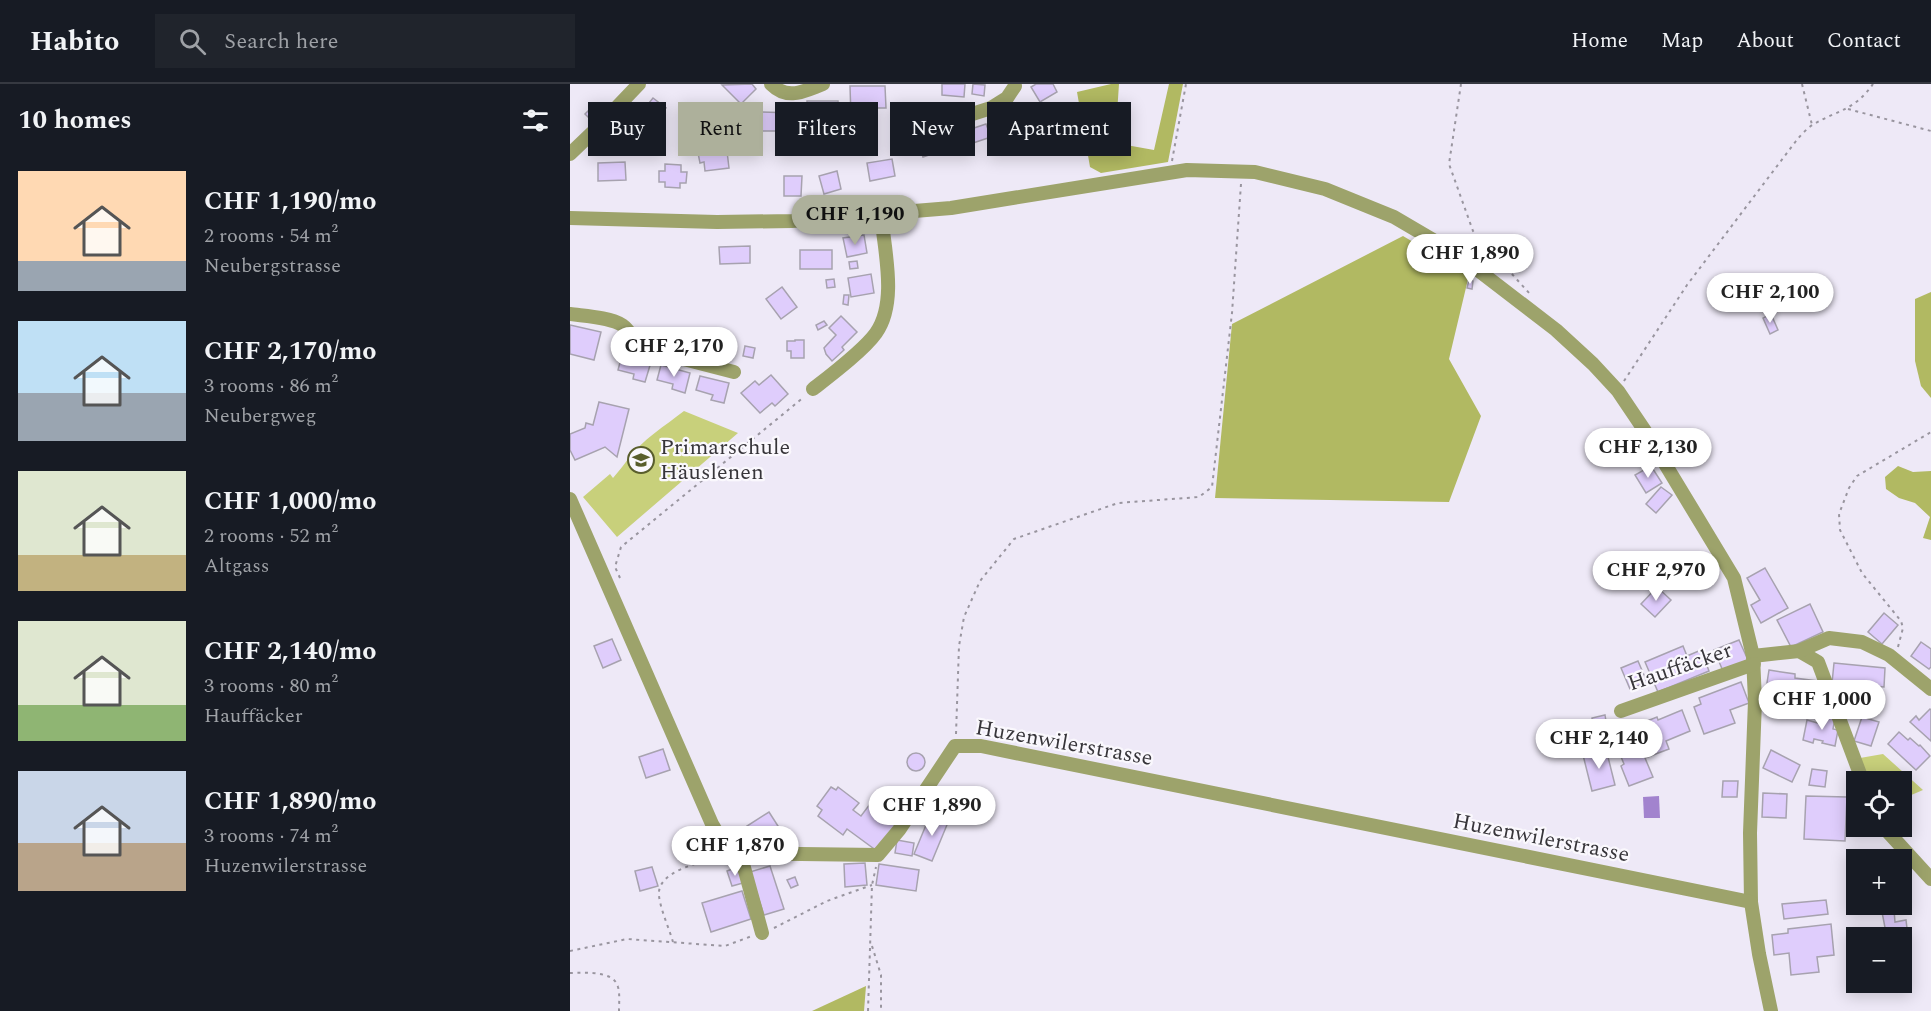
<!DOCTYPE html>
<meta charset="utf-8">
<style>
:root{--surface:#171b24;--page:#20242c;--text:#f1f3f6;--muted:#9ea1a6;--line:#363941;--accent:#adb09b}
body{margin:0;font-family:Spectral,serif;background:var(--page);color:var(--text);height:100vh;display:flex;flex-direction:column;font-size:22px;white-space:nowrap}
*{box-sizing:border-box;margin:0}
p{font-size:20px;color:var(--muted)}
.icon{flex:none;width:33px;height:33px;fill:none;stroke:currentColor;stroke-width:2;stroke-linecap:round;stroke-linejoin:round}
.map{position:relative;flex:1;overflow:hidden}
.sheet{display:flex;flex-direction:column;background:var(--surface);width:570px}
.sheet>*{flex:none}
.guide{position:absolute;left:18px;top:18px;width:570px;height:54px;display:flex;gap:12px}
.controls{position:absolute;left:1276px;top:687px;display:grid;gap:12px}
.controls a{display:grid;place-items:center;width:66px;height:66px;border-radius:0px;background:var(--surface);box-shadow:0 3px 15px #0003;font-size:30px}
.price{position:absolute;translate:-50% -51px;padding:0 14px;border-radius:21px;background:#fff;color:#222;font-size:20px;line-height:39px;filter:drop-shadow(0 2px 3px #0008)}
.price::after{content:'';position:absolute;left:50%;top:36px;width:18px;height:14px;margin-left:-9px;background:inherit;clip-path:polygon(0 0,100% 0,50% 100%)}
.price.on{background:var(--accent);color:#111}
ul{padding:0;list-style:none}
li{display:flex;align-items:center;gap:18px;height:150px;padding:0 18px}
li span{display:grid;place-items:center;flex:none;width:168px;height:120px;border-radius:0px;color:#555}
li>.icon{margin-inline-start:auto}
span .icon{width:72px;height:72px;fill:#fffc;stroke-width:1}
li b{font-size:26px}
h2{display:flex;justify-content:space-between;align-items:center;height:72px;padding:0 18px;font-size:26px}
.pill{padding:0 21px;border-radius:0px;background:var(--surface);box-shadow:0 3px 15px #0003;font-size:21px;line-height:54px}
.pill.on{background:var(--accent);color:#111}
header{display:flex;align-items:center;gap:36px;box-sizing:border-box;height:84px;padding:0 30px;background:var(--surface);border-bottom:2px solid var(--line)}
header strong{font-size:28px}
nav{display:flex;gap:33px;margin-inline-start:auto;font-size:21px}
.search{width:420px;height:54px;background:var(--page);display:flex;align-items:center;gap:15px;box-sizing:border-box;padding:0 21px;border-radius:0px;color:var(--muted);font-size:22px}
main{display:flex;flex:1;min-height:0}
.map>svg:first-child{display:block}
.green{fill:#c8d07b}
.forest{fill:#b1b962}
.water{fill:#a283ce}
.building{fill:#dfcdfc;stroke:#a7a2af;stroke-width:1.5}
.lines{fill:none;stroke-linecap:round;stroke-linejoin:round}
.path{stroke:#99959f;stroke-width:2;stroke-dasharray:3 4.5;stroke-linecap:butt}
.minor{stroke:#9da36b;stroke-width:14}
.labels{text-anchor:middle;dominant-baseline:central;stroke-width:4.5;stroke-linejoin:round;paint-order:stroke}
.poi-label{font-size:22px;fill:#37353a;stroke:#faf8fd;text-anchor:start}
.street-label{font-size:22px;fill:#37353a;stroke:#faf8fd}
</style>
<header>
<strong>Habito</strong>
<div class="search"><svg class="icon" aria-label="search" viewBox="0 0 24 24"><circle cx="10" cy="10" r="6"/><path d="M15 15l6 6"/></svg>Search here</div>
<nav><a>Home</a><a>Map</a><a>About</a><a>Contact</a></nav>
</header>
<main>
<section class="sheet">
<h2>10 homes<svg class="icon" aria-label="filters" viewBox="0 0 24 24"><path d="M4 7h16M4 17h16"/><circle cx="9" cy="7" r="2"/><circle cx="15" cy="17" r="2"/></svg></h2>
<ul>
<li><span style="background:linear-gradient(#ffd9b3 75%,#9aa5b1 0)"><svg class="icon" aria-label="home" viewBox="0 0 24 24"><path d="M3 11l9-7 9 7M6 9v11h12V9"/></svg></span><div><b>CHF 1,190/mo</b><p>2 rooms · 54 m²</p><p>Neubergstrasse</p></div></li>
<li><span style="background:linear-gradient(#bfe0f5 60%,#9aa5b1 0)"><svg class="icon" aria-label="home" viewBox="0 0 24 24"><path d="M3 11l9-7 9 7M6 9v11h12V9"/></svg></span><div><b>CHF 2,170/mo</b><p>3 rooms · 86 m²</p><p>Neubergweg</p></div></li>
<li><span style="background:linear-gradient(#dfe7d0 70%,#c2b280 0)"><svg class="icon" aria-label="home" viewBox="0 0 24 24"><path d="M3 11l9-7 9 7M6 9v11h12V9"/></svg></span><div><b>CHF 1,000/mo</b><p>2 rooms · 52 m²</p><p>Altgass</p></div></li>
<li><span style="background:linear-gradient(#dfe7d0 70%,#8fb573 0)"><svg class="icon" aria-label="home" viewBox="0 0 24 24"><path d="M3 11l9-7 9 7M6 9v11h12V9"/></svg></span><div><b>CHF 2,140/mo</b><p>3 rooms · 80 m²</p><p>Hauffäcker</p></div></li>
<li><span style="background:linear-gradient(#c9d6e8 60%,#b9a48a 0)"><svg class="icon" aria-label="home" viewBox="0 0 24 24"><path d="M3 11l9-7 9 7M6 9v11h12V9"/></svg></span><div><b>CHF 1,890/mo</b><p>3 rooms · 74 m²</p><p>Huzenwilerstrasse</p></div></li>
</ul>
</section>
<div class="map">
<svg width="1361" height="927" viewBox="0 0 1361 927">
<rect width="100%" height="100%" fill="#eee9f7"/>
<g class="green">
<path d="M114,327l54,22 -121,104 -34,-40 27,-23 3,4c6,-7 10,-12 15,-19 13,-18 38,-34 56,-48z"/>
<polygon points="1313,670 1353,706 1332,715 1332,698 1300,697 1290,674"/>
</g>
<g class="forest">
<polygon points="541,0 549,0 545,59 584,66 599,0 613,0 598,78 531,89 520,83 507,8"/>
<polygon points="833,152 899,191 879,275 911,332 879,418 645,414 662,240"/>
<polygon points="1361,208 1361,314 1351,302 1345,277 1345,215"/>
<polygon points="1328,382 1343,388 1361,387 1361,456 1353,454 1360,433 1345,419 1329,414 1316,405 1315,393"/>
<polygon points="296,902 294,927 242,927"/>
</g>
<polygon class="water" points="1089,712 1090,734 1074,734 1073,713"/>
<g class="building">
<polygon points="182,0 186,5 171,20 152,1"/>
<polygon points="372,0 395,0 394,13 372,11"/>
<polygon points="403,0 415,1 414,12 402,10"/>
<polygon points="466,0 483,0 487,8 470,18 461,3"/>
<polygon points="280,2 315,2 316,24 297,24 297,32 281,33"/>
<polygon points="83,14 96,24 79,45 66,35"/>
<polygon points="237,17 268,17 269,40 237,41"/>
<polygon points="25,20 28,23 18,33 15,30"/>
<polygon points="438,23 448,38 434,47 424,32"/>
<polygon points="189,28 223,29 223,47 189,47"/>
<polygon points="388,39 397,61 379,69 370,46"/>
<polygon points="416,40 421,53 403,59 398,46"/>
<polygon points="369,51 374,66 353,73 348,58"/>
<polygon points="156,59 159,84 135,87 134,78 130,79 128,69 144,68 143,60"/>
<polygon points="322,75 325,92 300,97 297,79"/>
<polygon points="55,78 56,96 28,97 28,79"/>
<polygon points="95,80 111,81 111,88 117,88 116,99 110,99 110,104 95,103 95,98 89,98 89,87 95,87"/>
<polygon points="267,87 271,105 254,110 249,92"/>
<polygon points="214,92 232,92 231,112 214,112"/>
<polygon points="294,151 297,169 277,173 273,154"/>
<polygon points="180,162 180,179 150,180 149,163"/>
<rect x="230" y="166" width="32" height="19"/>
<polygon points="287,177 288,184 280,185 279,178"/>
<polygon points="301,190 304,209 281,213 278,194"/>
<polygon points="264,195 265,203 257,204 256,196"/>
<polygon points="899,196 903,197 902,205 897,204"/>
<polygon points="212,203 227,223 211,235 196,215"/>
<polygon points="274,211 279,211 278,221 273,220"/>
<polygon points="1201,230 1208,246 1200,250 1193,234"/>
<polygon points="271,232 287,248 272,263 274,266 262,277 256,270 254,264 266,251 259,244"/>
<polygon points="254,237 257,241 248,246 246,241"/>
<polygon points="0,241 31,248 24,276 0,270"/>
<polygon points="225,256 234,256 234,274 221,274 221,267 217,267 217,257 225,257"/>
<polygon points="175,262 185,264 183,274 173,272"/>
<polygon points="52,271 81,278 75,298 63,295 64,290 48,286"/>
<polygon points="91,281 120,289 115,309 102,305 103,300 87,296"/>
<polygon points="201,291 218,310 205,322 202,319 190,329 171,309 185,297 189,301"/>
<polygon points="130,292 159,299 154,319 141,316 143,311 126,306"/>
<polygon points="29,318 59,325 47,373 35,363 5,376 0,366 0,350 15,344 16,339 23,341"/>
<polygon points="1081,382 1092,399 1076,409 1065,391"/>
<polygon points="1091,403 1102,411 1086,429 1076,420"/>
<polygon points="1195,484 1218,524 1191,539 1181,521 1190,516 1177,494"/>
<polygon points="1087,503 1101,516 1085,533 1071,520"/>
<polygon points="1240,520 1253,548 1221,563 1207,536"/>
<polygon points="1314,529 1328,541 1312,560 1298,548"/>
<polygon points="42,555 51,576 33,584 24,562"/>
<polygon points="1169,556 1178,576 1153,587 1144,566"/>
<polygon points="1351,558 1361,565 1361,583 1359,585 1341,572"/>
<polygon points="1113,562 1117,572 1131,566 1139,587 1088,608 1075,578"/>
<polygon points="1068,577 1077,598 1060,605 1051,584"/>
<polygon points="1264,579 1315,584 1314,603 1262,599"/>
<polygon points="1199,586 1225,590 1225,594 1255,598 1252,619 1222,615 1221,622 1194,618"/>
<polygon points="1171,598 1179,619 1160,626 1165,639 1134,650 1124,623 1131,620 1129,614"/>
<polygon points="1360,625 1361,626 1361,657 1340,638 1346,632 1349,636"/>
<polygon points="1112,626 1120,647 1096,657 1099,665 1075,674 1083,693 1059,702 1051,682 1054,680 1042,651 1087,633 1088,636"/>
<polygon points="1035,631 1038,649 1025,651 1022,634"/>
<polygon points="1253,631 1265,634 1263,645 1268,646 1265,662 1252,659 1253,657 1244,655 1243,659 1233,656 1237,636 1251,640"/>
<polygon points="1292,633 1309,638 1301,662 1284,657"/>
<polygon points="1329,648 1338,656 1340,654 1349,662 1350,661 1360,672 1346,686 1318,660"/>
<polygon points="93,665 100,686 76,694 69,673"/>
<polygon points="1036,665 1045,701 1022,707 1013,671"/>
<polygon points="1201,666 1230,681 1222,698 1193,684"/>
<circle cx="346" cy="678" r="9"/>
<polygon points="1242,685 1257,687 1255,703 1239,701"/>
<polygon points="1153,697 1168,697 1167,713 1152,713"/>
<polygon points="261,703 266,706 268,703 289,719 283,726 291,732 300,720 327,740 307,767 277,745 273,751 248,732 252,726 247,722"/>
<polygon points="1193,709 1217,710 1216,734 1192,733"/>
<polygon points="1236,712 1277,713 1275,757 1234,755"/>
<polygon points="199,728 215,753 198,763 189,748 183,752 177,742"/>
<polygon points="361,729 379,736 362,777 344,770"/>
<polygon points="327,756 344,759 342,772 325,769"/>
<polygon points="295,779 297,801 275,803 274,780"/>
<polygon points="309,780 349,786 346,807 306,801"/>
<polygon points="200,782 214,825 194,831 180,788"/>
<polygon points="82,783 88,802 70,807 65,787"/>
<polygon points="168,783 173,799 162,802 157,787"/>
<polygon points="225,793 228,801 221,804 217,796"/>
<polygon points="172,807 181,835 141,848 132,819"/>
<polygon points="1256,816 1258,830 1214,835 1212,820"/>
<polygon points="1324,826 1325,838 1336,836 1338,853 1317,854 1312,828"/>
<polygon points="1261,840 1264,871 1247,873 1249,888 1221,891 1219,869 1204,871 1202,851 1218,849 1218,845"/>
</g>
<g class="lines">
<g class="path">
<polyline points="891,0 879,80 903,147 960,210"/>
<polyline points="1232,0 1242,41"/>
<polyline points="1278,25 1361,47"/>
<polyline points="602,77 616,0"/>
<path d="M1054,297l63,-96 109,-144c5,-6 11,-13 18,-17 24,-14 41,-14 59,-40"/>
<polyline points="50,494 45,483 51,463 234,313"/>
<polyline points="1328,563 1333,544 1331,537 1292,489 1270,446 1269,430 1279,404 1287,392 1361,348"/>
<polyline points="386,650 389,562 394,533 410,497 444,455 548,419 629,413 642,403 662,229 671,100"/>
<polyline points="204,844 257,817 302,801"/>
<path d="M103,858c-4,-14 -12,-31 -14,-46 -3,-25 41,-33 59,-39"/>
<polyline points="302,862 311,891 311,927"/>
<polyline points="0,867 57,855 155,862 182,852"/>
<path d="M0,889c14,0 44,-3 48,14 2,7 1,16 1,24"/>
<polyline points="298,927 302,801 306,783"/>
</g>
<g class="minor">
<path d="M201,0c17,17 33,7 52,0"/>
<polyline points="355,45 421,24 437,14 445,2"/>
<polyline points="0,70 25,46 69,0"/>
<polyline points="0,134 147,138 222,137 381,124 617,86 685,88 755,105 824,133 887,170 986,246 1023,280 1048,307 1077,350 1164,494 1183,572 1185,617 1180,749 1181,818 1189,870 1201,927"/>
<path d="M0,230c14,2 40,3 52,11 10,7 12,18 23,24l89,23"/>
<path d="M243,305c18,-14 51,-39 63,-56 22,-31 8,-84 5,-119"/>
<polyline points="0,415 142,740 159,769 308,771 329,746 385,662 411,662 1181,818"/>
<polyline points="1229,567 1248,578 1293,698"/>
<polyline points="1183,572 1229,567 1259,554 1292,558 1319,571 1361,605"/>
<polyline points="1051,627 1184,580"/>
<polyline points="1315,742 1318,748 1361,795"/>
<polyline points="170,769 192,849"/>
</g>
</g>
<defs>
<symbol id="school-ring" viewBox="-11 -11 22 22"><circle r="9.5" fill="#faf8fd" stroke="#595e2c" stroke-width="1.5"/><path d="M0-5L7-2L0 1L-7-2ZM-4 1L0 2.5L4 1V4Q0 6-4 4Z" fill="#595e2c"/></symbol>
</defs>
<g fill-rule="evenodd">
<use href="#school-ring" x="56" y="361" width="30" height="30"/>
</g>
<g class="labels">
<g class="poi-label">
<text x="90" y="363">Primarschule<tspan x="90" dy="25">Häuslenen</tspan></text>
</g>
<g class="street-label">
<text transform="translate(1110 583) rotate(-19)">Hauffäcker</text>
<text transform="translate(494 659) rotate(10)">Huzenwilerstrasse</text>
<text transform="translate(971 754) rotate(11)">Huzenwilerstrasse</text>
</g>
</g>
</svg>
<div class="controls">
<a><svg class="icon" aria-label="locate" viewBox="0 0 24 24"><circle cx="12" cy="12" r="6"/><path d="M12 2v4M12 18v4M2 12h4M18 12h4"/></svg></a>
<a>+</a>
<a>−</a>
</div>
<b class="price on" style="left:285px;top:162px">CHF 1,190</b>
<b class="price" style="left:900px;top:201px">CHF 1,890</b>
<b class="price" style="left:1200px;top:240px">CHF 2,100</b>
<b class="price" style="left:104px;top:294px">CHF 2,170</b>
<b class="price" style="left:1078px;top:395px">CHF 2,130</b>
<b class="price" style="left:1086px;top:518px">CHF 2,970</b>
<b class="price" style="left:1252px;top:647px">CHF 1,000</b>
<b class="price" style="left:1029px;top:686px">CHF 2,140</b>
<b class="price" style="left:362px;top:753px">CHF 1,890</b>
<b class="price" style="left:165px;top:793px">CHF 1,870</b>
<div class="guide">
<a class="pill">Buy</a>
<a class="pill on">Rent</a>
<a class="pill">Filters</a>
<a class="pill">New</a>
<a class="pill">Apartment</a>
</div>
</div>
</main>
